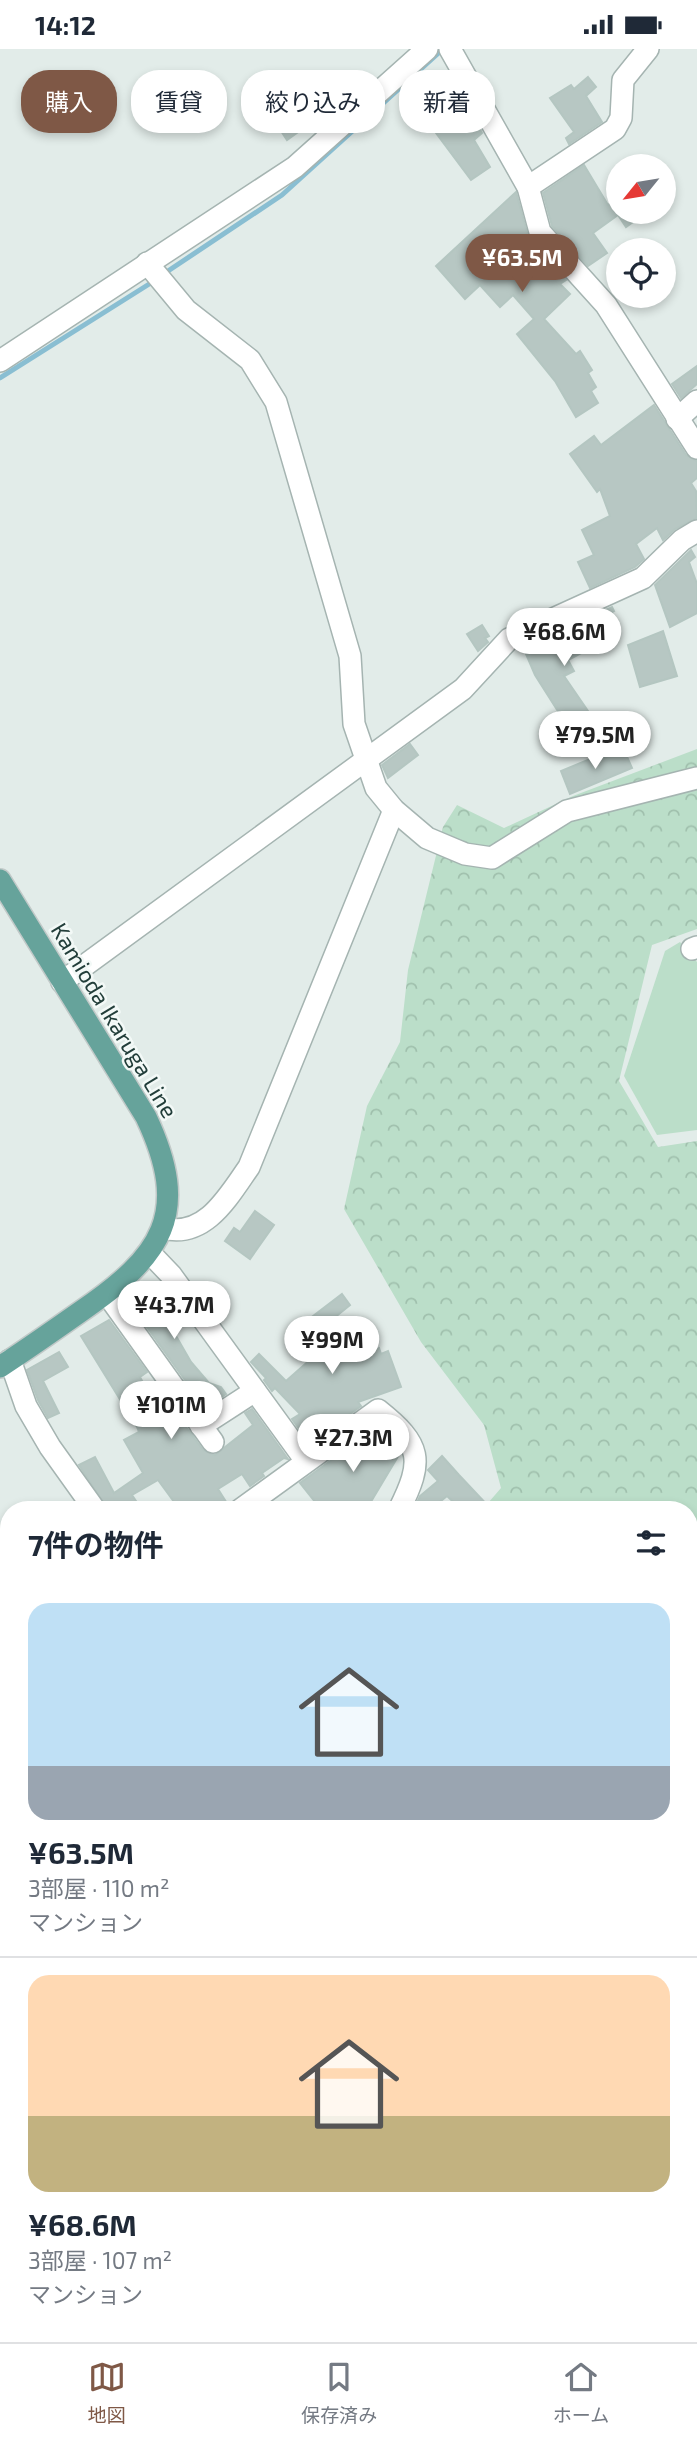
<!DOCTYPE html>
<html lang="ja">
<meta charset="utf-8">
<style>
:root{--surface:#fff;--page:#f2f2f3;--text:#1f2937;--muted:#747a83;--line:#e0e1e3;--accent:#7f5846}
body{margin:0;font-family:"Exo 2","Noto Sans JP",sans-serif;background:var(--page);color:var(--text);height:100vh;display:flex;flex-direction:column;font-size:26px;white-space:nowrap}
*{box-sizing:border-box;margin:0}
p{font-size:23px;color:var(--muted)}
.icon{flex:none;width:38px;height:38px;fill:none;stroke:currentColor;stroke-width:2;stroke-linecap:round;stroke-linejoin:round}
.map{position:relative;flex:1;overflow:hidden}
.drawer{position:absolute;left:0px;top:1452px;width:698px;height:842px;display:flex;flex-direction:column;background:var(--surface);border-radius:28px 28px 0 0;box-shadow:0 4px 10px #0003}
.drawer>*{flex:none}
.top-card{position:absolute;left:21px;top:21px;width:656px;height:63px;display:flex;gap:14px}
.needle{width:46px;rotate:240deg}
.controls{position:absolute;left:606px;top:105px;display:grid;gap:14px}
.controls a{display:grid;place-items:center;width:70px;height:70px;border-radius:50%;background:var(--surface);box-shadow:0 4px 10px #0003;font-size:35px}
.price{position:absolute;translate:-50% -60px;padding:0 16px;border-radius:24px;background:#fff;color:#222;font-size:23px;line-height:46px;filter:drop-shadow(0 2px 4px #0008)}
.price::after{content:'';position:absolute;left:50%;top:42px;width:21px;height:16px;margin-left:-10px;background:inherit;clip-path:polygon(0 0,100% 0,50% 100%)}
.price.on{background:var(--accent);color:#fff}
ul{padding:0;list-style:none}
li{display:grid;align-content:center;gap:14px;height:371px;padding:0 28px}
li+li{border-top:2px solid var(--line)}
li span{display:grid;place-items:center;height:217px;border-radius:21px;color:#555}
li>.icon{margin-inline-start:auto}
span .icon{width:126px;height:126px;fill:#fffc;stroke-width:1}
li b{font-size:30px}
h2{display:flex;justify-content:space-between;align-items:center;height:84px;padding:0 28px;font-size:30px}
.chip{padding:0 24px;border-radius:28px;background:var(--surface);box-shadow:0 4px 10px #0003;font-size:24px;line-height:63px}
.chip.on{background:var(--accent);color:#fff}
.status{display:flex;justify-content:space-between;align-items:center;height:49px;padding:0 35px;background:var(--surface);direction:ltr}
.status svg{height:19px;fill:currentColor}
.menu{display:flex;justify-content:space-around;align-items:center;height:98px;border-top:2px solid var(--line);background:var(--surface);font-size:19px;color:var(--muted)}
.menu a{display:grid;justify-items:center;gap:4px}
.menu .on{color:var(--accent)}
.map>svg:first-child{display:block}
.forest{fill:url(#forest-crowns)}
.park{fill:#bbdec9}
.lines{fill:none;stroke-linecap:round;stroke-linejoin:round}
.stream{stroke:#89bed2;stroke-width:5}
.building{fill:#b7c7c3;stroke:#b4c6c1;stroke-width:2}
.minor-casing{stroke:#a5b4b1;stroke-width:24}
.major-casing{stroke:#c1c9c8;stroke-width:24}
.minor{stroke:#fff;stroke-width:21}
.major{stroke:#66a39b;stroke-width:21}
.labels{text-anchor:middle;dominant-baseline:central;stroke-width:5;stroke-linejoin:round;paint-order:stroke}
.street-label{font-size:23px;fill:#223e3a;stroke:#f3f9f7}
</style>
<div class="status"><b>14:12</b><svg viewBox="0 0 49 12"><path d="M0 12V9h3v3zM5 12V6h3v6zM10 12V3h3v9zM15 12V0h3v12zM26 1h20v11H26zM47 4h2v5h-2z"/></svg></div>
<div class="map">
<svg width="697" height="2293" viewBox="0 0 697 2293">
<defs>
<pattern id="forest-crowns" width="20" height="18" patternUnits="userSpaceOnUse" patternTransform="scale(1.75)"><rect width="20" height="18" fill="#bbdec9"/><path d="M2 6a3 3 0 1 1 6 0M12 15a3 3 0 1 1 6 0" fill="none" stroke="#a0c0ad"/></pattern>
</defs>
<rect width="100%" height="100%" fill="#e2ece9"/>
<polygon class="forest" points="697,700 697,880 652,896 619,1032 658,1098 697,1092 697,2293 221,2293 212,2286 690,2286 690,1461 482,1461 501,1439 484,1376 421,1293 344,1160 367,1057 400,993 408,921 443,778 457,756 504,779 573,747"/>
<g class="park">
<polygon points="680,893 697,913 697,1081 657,1086 624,1027 665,902"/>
<polygon points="38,2286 200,2286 208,2293 43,2293"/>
</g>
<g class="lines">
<g class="stream">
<polyline points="162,226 282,146 443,0"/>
<polyline points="0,329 154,232"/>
</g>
</g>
<g class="building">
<polygon points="436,28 446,40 443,42 471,74 475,71 482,84 474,91 490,118 471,131 430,76 425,82 422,80 406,62 413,57 411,54 418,48 416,46"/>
<polygon points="588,28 596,38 586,47 602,73 569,95 566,89 574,83 550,49 571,36 574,40"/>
<polygon points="287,54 301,81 287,91 270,65"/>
<polygon points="584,116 608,156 618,149 618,163 647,163 626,178 618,166 593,184 607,204 588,217 552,177 543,144"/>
<polygon points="516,143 528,187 566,231 560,235 570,245 544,270 576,305 580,302 592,321 588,324 596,338 591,342 598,354 576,368 555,332 517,285 534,270 513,246 500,258 480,236 465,250 436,217"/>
<polygon points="697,317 697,335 681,349 672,335"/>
<polygon points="654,356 686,406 697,412 697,429 691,434 696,442 697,469 675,480 663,491 657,479 636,495 644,510 635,518 590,539 578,513 594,506 582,481 610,467 600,440 597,443 570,405 594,387 601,396"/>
<polygon points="691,501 695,508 689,513 697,535 697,564 670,578 655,536"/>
<polygon points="612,558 614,562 593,573 596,580 591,582 598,595 568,611 574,622 564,627 588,662 584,665 592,678 575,689 535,626 523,598"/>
<polygon points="482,576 489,587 485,589 488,593 478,602 467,585"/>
<polygon points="663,582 677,627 640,638 628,596"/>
<polygon points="410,695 418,706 388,729 382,716"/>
<polygon points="624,701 632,719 570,745 561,722 595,708 597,712"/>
<polygon points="255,1162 274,1176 250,1210 225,1192 234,1179 240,1183"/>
<polygon points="165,1240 187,1270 172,1280 191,1313 209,1334 221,1338 226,1345 205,1359 129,1253 149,1241 154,1247"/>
<polygon points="342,1245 350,1256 334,1269 365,1291 356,1308 379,1299 381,1305 388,1302 401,1338 358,1353 361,1357 309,1394 292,1370 300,1365 275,1339 272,1342 264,1331 266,1329 251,1313 259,1305 286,1332 329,1294 308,1271"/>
<polygon points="109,1271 147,1323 140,1328 165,1375 178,1367 203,1401 215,1406 253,1376 245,1364 252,1360 288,1410 284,1409 262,1424 264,1427 250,1437 242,1425 218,1440 228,1456 227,1461 180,1461 158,1431 132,1446 142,1461 108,1461 79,1416 95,1408 114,1444 143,1424 124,1391 139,1383 137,1378 81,1287"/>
<polygon points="59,1303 68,1318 43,1332 59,1364 48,1369 38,1351 27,1321"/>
<polygon points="377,1378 400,1404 366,1461 329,1461 324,1456 320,1459 300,1434"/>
<polygon points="442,1407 459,1426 492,1461 462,1461 447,1447 430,1461 418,1461 415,1458 420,1447 438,1432 428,1421"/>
</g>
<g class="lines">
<defs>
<g id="minor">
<polyline points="450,0 528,138 540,183 606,256 697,399"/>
<polyline points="528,138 615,80 621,69 623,31 648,0"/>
<polyline points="147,214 186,261 250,311 276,353 350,607 354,675 376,739 394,761 427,789 465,805 492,809 567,762 697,729"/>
<polyline points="0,312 295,118 427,0"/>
<polyline points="677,370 697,352"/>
<polyline points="692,900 697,898"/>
<polyline points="62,933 463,640 509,590 643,529 682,491 697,482"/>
<path d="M163,1179c42,11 65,-31 86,-61l145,-357"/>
<polyline points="150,1204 171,1226 306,1412"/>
<polyline points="107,1245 213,1393"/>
<polyline points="10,1311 26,1357 50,1398 95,1461"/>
<polyline points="201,1377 255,1342"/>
<path d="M240,1461l138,-100c44,35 46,50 21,100"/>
<polyline points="0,1632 9,1625"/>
<polyline points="690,1683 697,1682"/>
<polyline points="0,1959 9,1954"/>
<polyline points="0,2291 9,2286"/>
</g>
<g id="major">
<path d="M0,831l146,237c46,97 16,139 -66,195 -27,19 -53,37 -80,55"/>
<polyline points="0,2248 9,2263"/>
<polyline points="22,2286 26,2293"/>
</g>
</defs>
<use href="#minor" class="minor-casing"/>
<use href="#major" class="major-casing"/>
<use href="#minor" class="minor"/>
<use href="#major" class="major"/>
</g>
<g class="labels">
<g class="street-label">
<text transform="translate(115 971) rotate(59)">Kamioda Ikaruga Line</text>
</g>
</g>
</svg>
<div class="controls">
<a><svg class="needle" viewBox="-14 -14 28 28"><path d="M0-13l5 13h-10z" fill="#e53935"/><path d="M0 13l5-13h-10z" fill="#747a83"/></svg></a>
<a><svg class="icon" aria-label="locate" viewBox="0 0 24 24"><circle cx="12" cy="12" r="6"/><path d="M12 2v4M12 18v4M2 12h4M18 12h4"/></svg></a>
</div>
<b class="price on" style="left:522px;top:245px">¥63.5M</b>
<b class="price" style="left:564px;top:619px">¥68.6M</b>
<b class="price" style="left:595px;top:722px">¥79.5M</b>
<b class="price" style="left:174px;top:1292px">¥43.7M</b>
<b class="price" style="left:332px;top:1327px">¥99M</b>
<b class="price" style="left:171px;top:1392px">¥101M</b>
<b class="price" style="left:353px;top:1425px">¥27.3M</b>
<div class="top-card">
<a class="chip on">購入</a>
<a class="chip">賃貸</a>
<a class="chip">絞り込み</a>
<a class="chip">新着</a>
</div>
<section class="drawer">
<h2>7件の物件<svg class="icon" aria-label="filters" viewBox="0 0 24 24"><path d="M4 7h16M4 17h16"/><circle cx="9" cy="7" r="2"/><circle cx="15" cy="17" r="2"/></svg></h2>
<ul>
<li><span style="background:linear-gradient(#bfe0f5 75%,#9aa5b1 0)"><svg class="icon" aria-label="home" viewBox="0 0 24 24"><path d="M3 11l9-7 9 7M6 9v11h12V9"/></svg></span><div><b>¥63.5M</b><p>3部屋 · 110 m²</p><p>マンション</p></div></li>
<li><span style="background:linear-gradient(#ffd9b3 65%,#c2b280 0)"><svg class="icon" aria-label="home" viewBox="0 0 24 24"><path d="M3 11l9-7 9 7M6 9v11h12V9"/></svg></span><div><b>¥68.6M</b><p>3部屋 · 107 m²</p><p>マンション</p></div></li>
</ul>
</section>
</div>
<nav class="menu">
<a class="on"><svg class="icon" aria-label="map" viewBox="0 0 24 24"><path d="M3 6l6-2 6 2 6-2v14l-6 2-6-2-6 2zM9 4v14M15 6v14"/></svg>地図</a>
<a><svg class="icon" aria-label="saved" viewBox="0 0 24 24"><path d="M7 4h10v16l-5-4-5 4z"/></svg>保存済み</a>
<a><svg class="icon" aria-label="home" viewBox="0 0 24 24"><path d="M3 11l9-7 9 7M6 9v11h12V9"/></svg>ホーム</a>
</nav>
